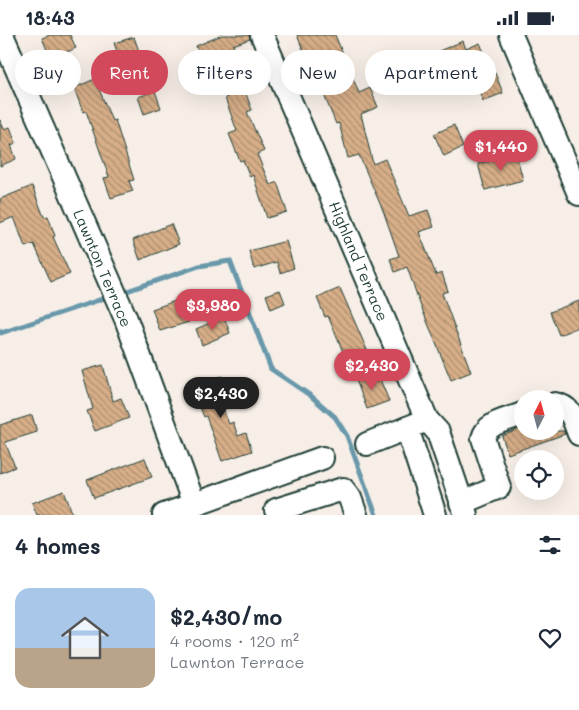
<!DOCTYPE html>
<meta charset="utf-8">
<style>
:root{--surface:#fff;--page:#f2f2f3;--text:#1f2937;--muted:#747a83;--accent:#d1495b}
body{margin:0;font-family:Mali,sans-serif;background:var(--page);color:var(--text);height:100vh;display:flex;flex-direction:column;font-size:19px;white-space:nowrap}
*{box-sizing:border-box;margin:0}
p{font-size:16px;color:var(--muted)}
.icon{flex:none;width:28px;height:28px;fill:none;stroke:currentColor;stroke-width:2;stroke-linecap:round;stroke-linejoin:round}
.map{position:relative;height:480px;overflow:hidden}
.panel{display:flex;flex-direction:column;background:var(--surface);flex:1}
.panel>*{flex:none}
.banner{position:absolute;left:15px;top:15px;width:550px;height:45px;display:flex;gap:10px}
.needle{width:32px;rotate:6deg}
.fabs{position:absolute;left:514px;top:355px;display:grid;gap:10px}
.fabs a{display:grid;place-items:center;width:50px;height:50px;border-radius:50%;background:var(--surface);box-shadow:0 5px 20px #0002;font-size:25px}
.price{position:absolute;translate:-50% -42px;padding:0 11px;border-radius:18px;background:var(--accent);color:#fff;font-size:16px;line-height:32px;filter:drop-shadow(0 1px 2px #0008)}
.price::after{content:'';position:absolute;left:50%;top:30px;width:15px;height:11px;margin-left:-8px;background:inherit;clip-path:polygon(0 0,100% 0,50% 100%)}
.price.on{background:#222;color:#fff}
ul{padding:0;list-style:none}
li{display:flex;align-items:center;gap:15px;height:125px;padding:0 15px}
li span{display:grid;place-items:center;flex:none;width:140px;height:100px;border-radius:15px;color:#555}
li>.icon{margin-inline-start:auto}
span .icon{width:60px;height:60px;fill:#fffc;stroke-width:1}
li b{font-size:21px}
h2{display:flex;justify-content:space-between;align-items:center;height:60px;padding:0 15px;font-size:21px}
.chip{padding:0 18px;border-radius:22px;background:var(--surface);box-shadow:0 5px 20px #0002;font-size:18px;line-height:45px}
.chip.on{background:var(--accent);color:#fff}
.status{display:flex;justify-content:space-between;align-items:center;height:35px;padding:0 25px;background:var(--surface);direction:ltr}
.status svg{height:14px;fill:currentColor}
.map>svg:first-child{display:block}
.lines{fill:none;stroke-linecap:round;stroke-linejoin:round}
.stream{stroke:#6998ab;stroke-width:5}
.building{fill:url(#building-back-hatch);stroke:#1f3d34}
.minor-casing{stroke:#1f3d34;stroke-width:26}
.minor{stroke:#fff;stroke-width:22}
.labels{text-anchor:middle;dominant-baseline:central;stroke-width:4.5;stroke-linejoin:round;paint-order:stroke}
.street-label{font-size:15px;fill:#1f3d34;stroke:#fff}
</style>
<div class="status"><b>18:43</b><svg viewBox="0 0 49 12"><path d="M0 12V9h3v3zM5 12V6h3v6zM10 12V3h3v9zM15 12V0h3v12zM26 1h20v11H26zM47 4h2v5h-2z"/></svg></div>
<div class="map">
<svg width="579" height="480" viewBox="0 0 579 480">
<defs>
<pattern id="building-back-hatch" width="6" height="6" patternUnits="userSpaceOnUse" patternTransform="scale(1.25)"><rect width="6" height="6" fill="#d7ae88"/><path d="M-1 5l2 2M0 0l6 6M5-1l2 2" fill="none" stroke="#ae8f70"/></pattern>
</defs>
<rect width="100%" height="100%" fill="#f7efe7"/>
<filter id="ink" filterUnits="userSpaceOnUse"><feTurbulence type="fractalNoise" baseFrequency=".02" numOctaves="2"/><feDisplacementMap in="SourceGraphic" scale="10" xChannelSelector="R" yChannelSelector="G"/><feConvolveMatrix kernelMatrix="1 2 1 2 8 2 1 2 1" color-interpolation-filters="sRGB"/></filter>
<g filter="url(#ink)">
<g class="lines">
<g class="stream">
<polyline points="127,256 199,231 230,226 271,334 311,361 335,382 347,401 376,480"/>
<polyline points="0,296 1,298 105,263"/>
</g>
</g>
<g class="building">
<polygon points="50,0 70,0 76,13 51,24 42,3"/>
<polygon points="222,0 249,0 250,4 233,10 242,33 237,35 252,75 247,77 264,116 257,119 270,150 277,147 287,177 267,183 253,140 250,142 243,125 240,126 229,99 237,96 225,63 227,62 211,22 202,26 196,11"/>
<polygon points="297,0 335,0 359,58 370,53 378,72 361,79 373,129 385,124 409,181 428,175 434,192 419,197 436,240 442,238 448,256 442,258 471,337 451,345 420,269 407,232 395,237 390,224 399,221 384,178 359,120 348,123 339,88 336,89 324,60 322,61"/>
<polygon points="134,2 141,22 121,28 114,8"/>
<polygon points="463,6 466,14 480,8 493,39 495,38 503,58 483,66 470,33 460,37 458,31 448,35 439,16"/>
<polygon points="95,44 112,86 115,85 134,145 129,146 133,156 111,163 104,143 109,142 86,76 83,77 74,53"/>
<polygon points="155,56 161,73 144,79 138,62"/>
<polygon points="0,85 4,94 10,92 16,108 11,110 16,124 0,131"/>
<polygon points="454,90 463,112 444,121 434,99"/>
<polygon points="516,118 523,145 485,155 478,129"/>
<polygon points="32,151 44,182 48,181 55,201 53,202 70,239 51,247 34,209 25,212 14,182 0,188 0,164"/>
<polygon points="171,189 179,209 140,225 133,205"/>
<polygon points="286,206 294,233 280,238 277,227 254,234 249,216"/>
<polygon points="340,253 367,315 346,324 328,281 325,282 317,263"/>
<polygon points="280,255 285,268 271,274 266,260"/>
<polygon points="181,264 189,287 160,296 152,274"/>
<polygon points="579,266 579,292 559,300 550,277"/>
<polygon points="224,282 230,298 202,310 196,294"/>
<polygon points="103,330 113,366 121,363 129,383 95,396 87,376 93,374 82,336"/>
<polygon points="377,337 389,366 367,374 356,345"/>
<polygon points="222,341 231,362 220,366 229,389 233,387 238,401 246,398 252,416 222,426 206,381 204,382 192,353"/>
<polygon points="32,380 37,397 5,407 15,432 0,438 0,390"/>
<polygon points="522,393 522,396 564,396 565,399 508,419 502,401"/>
<polygon points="145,423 152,442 94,463 87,445"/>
<polygon points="64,456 73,480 37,480 32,468"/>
</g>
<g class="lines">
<defs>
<g id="minor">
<polyline points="2,0 126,284 194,469"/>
<polyline points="262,0 427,385 438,397 466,480"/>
<polyline points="511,0 579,159"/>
<path d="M555,369c17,3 18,15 24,30"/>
<polyline points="407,393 435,480"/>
<polyline points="367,409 422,387"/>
<path d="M461,468l38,-16 -16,-49c4,-16 25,-18 39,-24"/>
<polyline points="164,480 322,423"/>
<polyline points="278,480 276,475 343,454 350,463 356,480"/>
</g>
</defs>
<use href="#minor" class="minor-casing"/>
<use href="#minor" class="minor"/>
</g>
</g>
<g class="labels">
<g class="street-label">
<text transform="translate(359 226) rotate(67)">Highland Terrace</text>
<text transform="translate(103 233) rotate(67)">Lawnton Terrace</text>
</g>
</g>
</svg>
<div class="fabs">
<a><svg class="needle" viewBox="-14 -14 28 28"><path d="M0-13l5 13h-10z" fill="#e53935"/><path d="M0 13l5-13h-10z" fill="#747a83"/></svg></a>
<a><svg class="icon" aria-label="locate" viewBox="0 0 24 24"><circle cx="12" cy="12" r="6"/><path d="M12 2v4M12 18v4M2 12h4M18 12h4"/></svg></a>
</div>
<b class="price" style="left:501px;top:137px">$1,440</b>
<b class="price" style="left:213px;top:296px">$3,980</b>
<b class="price" style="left:372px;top:356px">$2,430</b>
<b class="price on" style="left:221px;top:384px">$2,430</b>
<div class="banner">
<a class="chip">Buy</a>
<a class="chip on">Rent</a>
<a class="chip">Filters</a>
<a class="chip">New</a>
<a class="chip">Apartment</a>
</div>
</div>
<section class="panel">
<h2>4 homes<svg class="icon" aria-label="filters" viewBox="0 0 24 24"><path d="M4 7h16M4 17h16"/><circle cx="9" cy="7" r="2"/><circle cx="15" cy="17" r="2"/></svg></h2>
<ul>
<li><span style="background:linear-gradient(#a9c7e8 60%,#b9a48a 0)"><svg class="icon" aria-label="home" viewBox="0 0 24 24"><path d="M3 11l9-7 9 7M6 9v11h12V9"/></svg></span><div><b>$2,430/mo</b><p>4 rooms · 120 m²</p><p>Lawnton Terrace</p></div><svg class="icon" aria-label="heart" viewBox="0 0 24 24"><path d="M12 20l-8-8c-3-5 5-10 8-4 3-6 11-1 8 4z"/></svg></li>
</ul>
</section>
